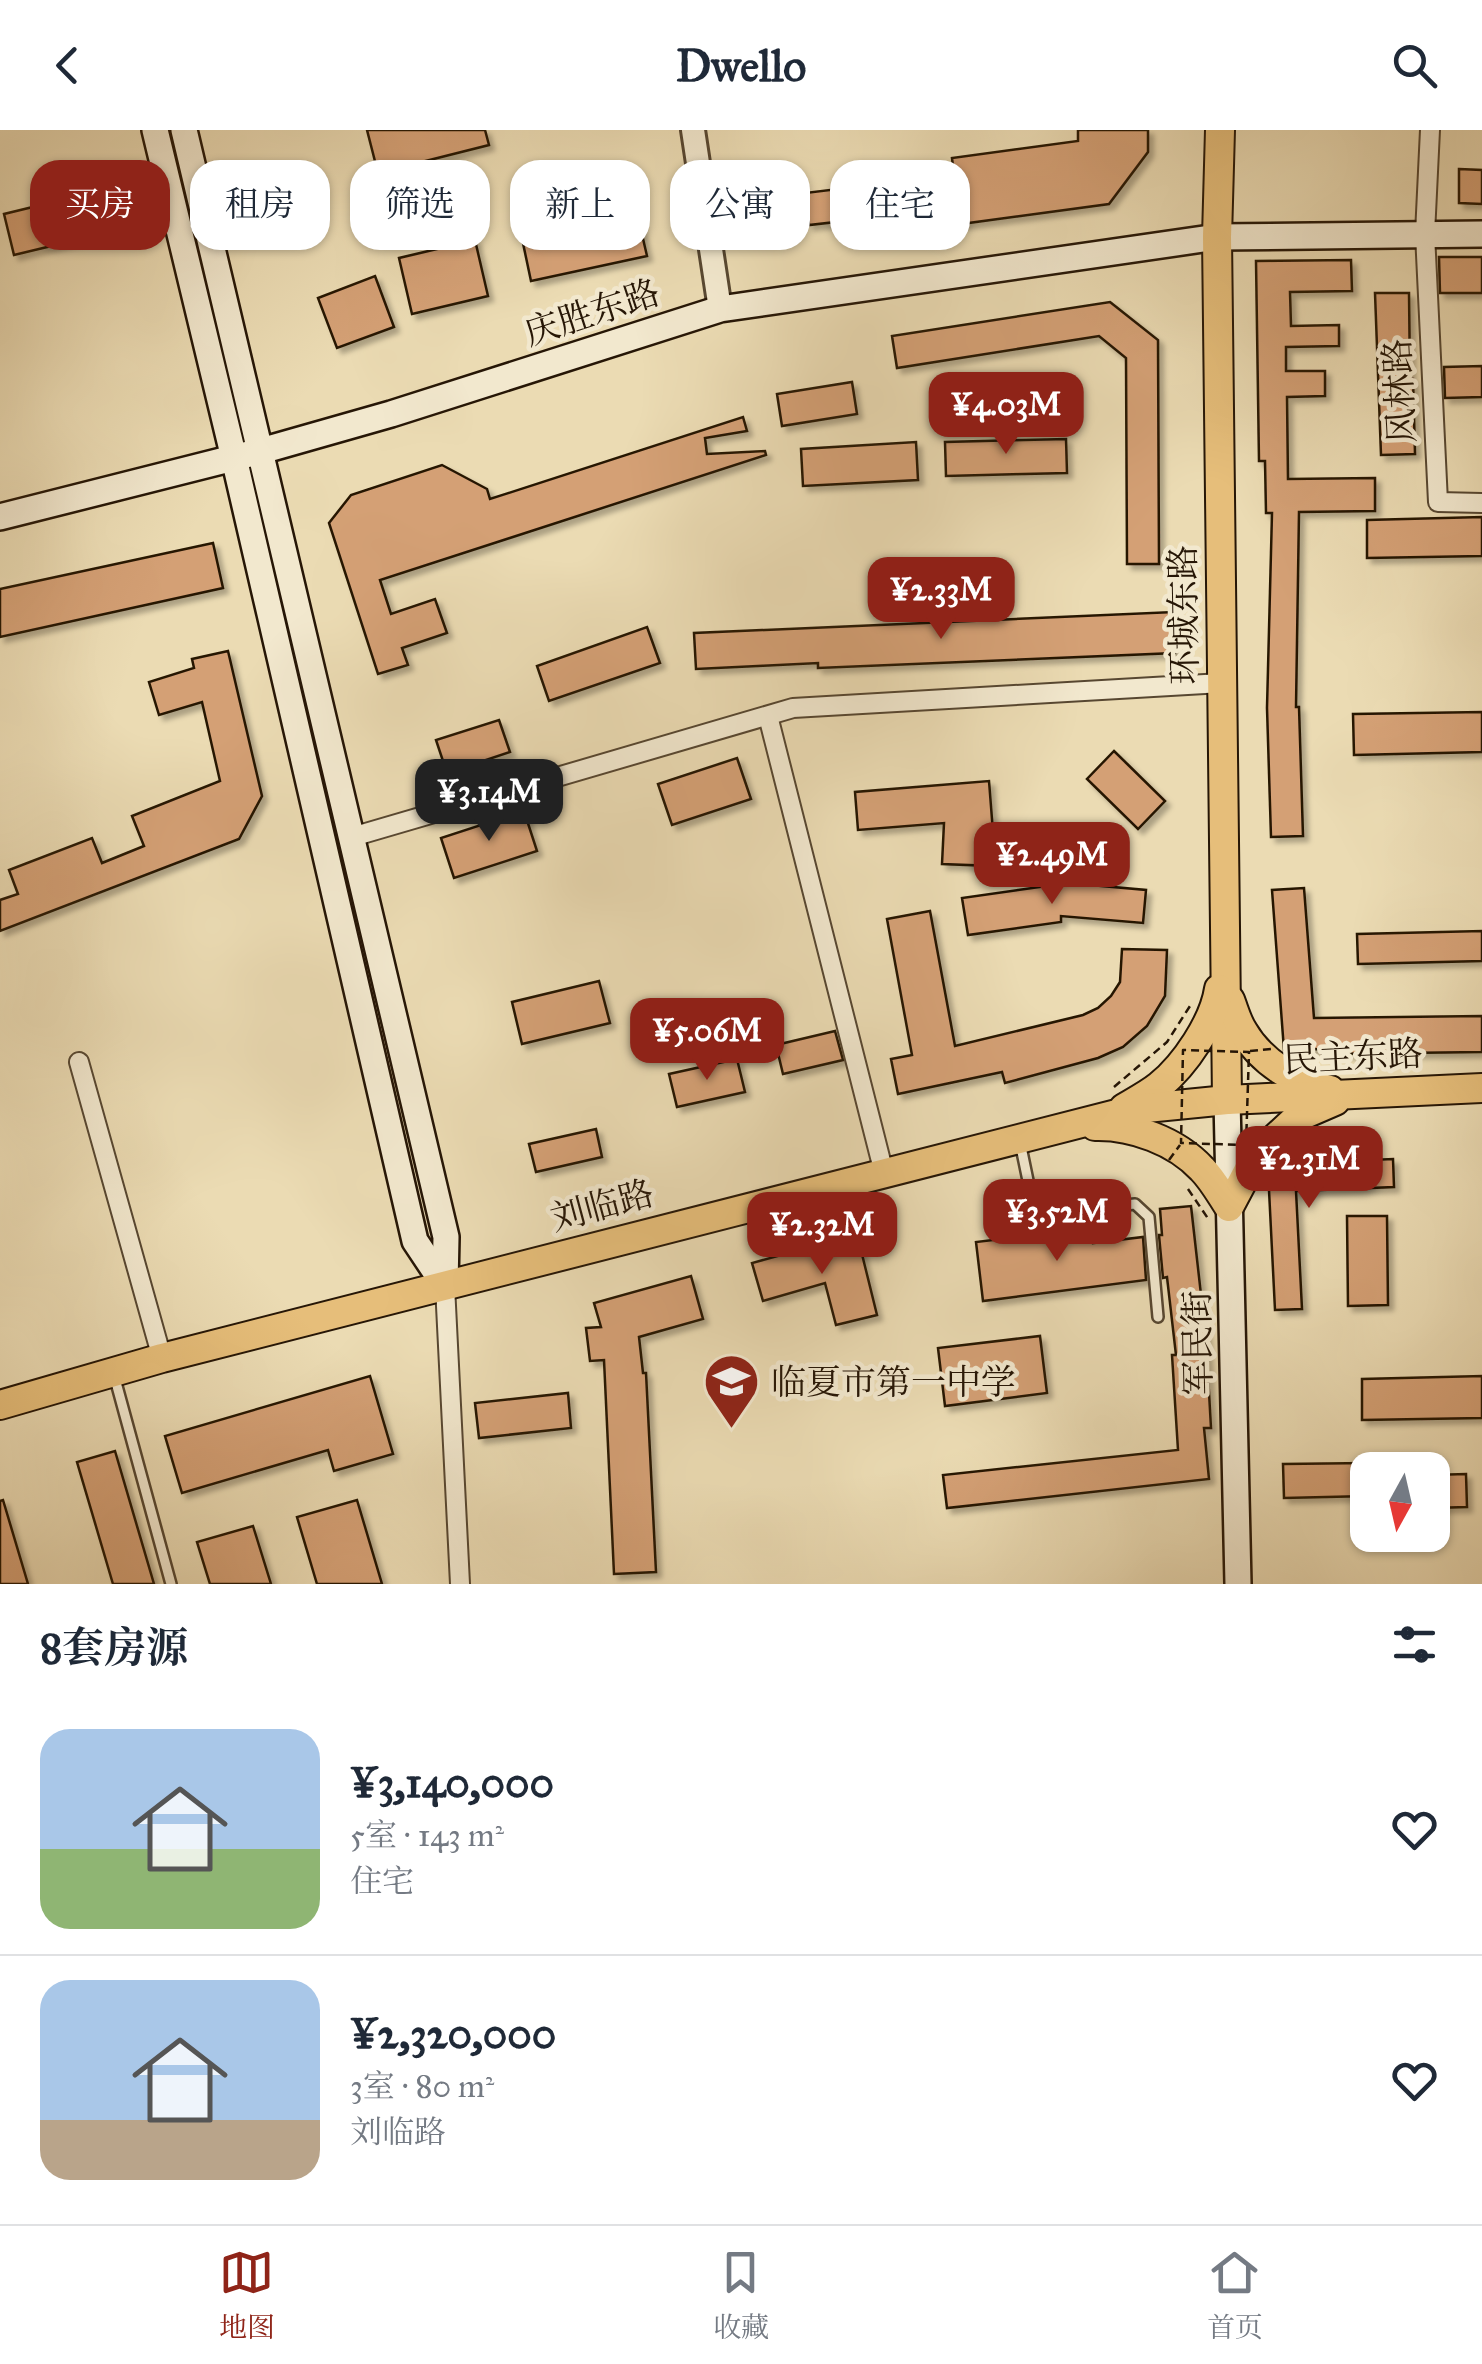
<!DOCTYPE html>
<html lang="zh">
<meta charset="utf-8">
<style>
:root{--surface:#fff;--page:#f2f2f3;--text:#1f2937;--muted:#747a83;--line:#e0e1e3;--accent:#8f2418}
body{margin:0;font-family:"IM FELL Great Primer","Noto Serif SC",serif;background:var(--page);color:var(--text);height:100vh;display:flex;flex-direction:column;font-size:38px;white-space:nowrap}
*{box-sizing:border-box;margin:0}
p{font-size:32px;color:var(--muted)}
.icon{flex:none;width:55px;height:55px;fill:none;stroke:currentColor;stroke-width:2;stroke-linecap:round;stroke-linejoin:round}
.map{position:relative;height:1454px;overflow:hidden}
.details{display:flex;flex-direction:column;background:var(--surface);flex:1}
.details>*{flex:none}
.top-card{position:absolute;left:30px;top:30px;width:1422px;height:90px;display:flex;gap:20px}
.needle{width:65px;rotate:188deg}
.controls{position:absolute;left:1350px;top:1322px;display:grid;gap:20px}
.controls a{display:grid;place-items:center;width:100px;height:100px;border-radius:20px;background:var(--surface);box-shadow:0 2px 8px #0004;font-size:50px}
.price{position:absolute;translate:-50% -85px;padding:0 22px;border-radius:20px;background:var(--accent);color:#fff;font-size:32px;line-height:65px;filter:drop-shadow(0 2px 5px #0008)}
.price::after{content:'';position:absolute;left:50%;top:60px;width:30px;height:22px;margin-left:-15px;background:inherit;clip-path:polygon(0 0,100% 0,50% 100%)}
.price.on{background:#222;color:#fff}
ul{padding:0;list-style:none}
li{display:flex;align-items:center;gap:30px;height:250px;padding:0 40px}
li+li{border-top:2px solid var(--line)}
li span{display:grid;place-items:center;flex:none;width:280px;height:200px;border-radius:30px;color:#555}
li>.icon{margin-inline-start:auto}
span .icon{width:120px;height:120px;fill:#fffc;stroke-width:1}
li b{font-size:42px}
h2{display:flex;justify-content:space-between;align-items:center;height:120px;padding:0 40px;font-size:42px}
.tag{padding:0 35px;border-radius:30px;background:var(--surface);box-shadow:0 2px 8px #0004;font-size:35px;line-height:90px}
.tag.on{background:var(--accent);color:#fff}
header{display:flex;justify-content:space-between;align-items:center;height:130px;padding:0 40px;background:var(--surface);font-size:45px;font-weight:800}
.tab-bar{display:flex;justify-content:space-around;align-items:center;height:140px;border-top:2px solid var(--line);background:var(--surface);font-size:28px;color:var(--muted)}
.tab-bar a{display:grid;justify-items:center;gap:5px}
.tab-bar .on{color:var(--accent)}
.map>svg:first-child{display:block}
.building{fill:#d4a074;stroke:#261606;stroke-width:2.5;filter:url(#shadow)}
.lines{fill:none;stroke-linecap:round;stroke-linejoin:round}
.service-casing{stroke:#574731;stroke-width:14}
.minor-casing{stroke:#574731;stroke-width:22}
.tertiary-casing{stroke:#574731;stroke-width:28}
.secondary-casing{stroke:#261606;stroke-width:30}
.primary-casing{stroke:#261606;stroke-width:32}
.path{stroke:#261606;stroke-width:2.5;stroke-dasharray:8 5;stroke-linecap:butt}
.service{stroke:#f2e8ce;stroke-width:9}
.minor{stroke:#f2e8ce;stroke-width:18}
.tertiary{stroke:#f2e8ce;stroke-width:22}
.secondary{stroke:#f2e8ce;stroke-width:25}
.primary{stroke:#e6be7a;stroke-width:28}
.path-bridge{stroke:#261606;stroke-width:2.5;stroke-dasharray:8 5;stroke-linecap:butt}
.labels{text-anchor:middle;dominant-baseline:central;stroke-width:9;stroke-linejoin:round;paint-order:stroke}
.street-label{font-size:35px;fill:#261606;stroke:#f2e8ce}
.poi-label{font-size:35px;fill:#261606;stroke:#f2e8ce;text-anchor:start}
</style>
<header><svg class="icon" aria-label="back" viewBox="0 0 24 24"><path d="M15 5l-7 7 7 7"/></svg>Dwello<svg class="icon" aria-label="search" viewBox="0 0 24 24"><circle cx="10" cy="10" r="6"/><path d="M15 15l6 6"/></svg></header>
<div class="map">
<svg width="1482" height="1454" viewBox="0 0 1482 1454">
<defs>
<filter id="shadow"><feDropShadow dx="5" dy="5" stdDeviation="2.5" flood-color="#0004"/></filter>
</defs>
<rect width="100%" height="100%" fill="#ebdbb3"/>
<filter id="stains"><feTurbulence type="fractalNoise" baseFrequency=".002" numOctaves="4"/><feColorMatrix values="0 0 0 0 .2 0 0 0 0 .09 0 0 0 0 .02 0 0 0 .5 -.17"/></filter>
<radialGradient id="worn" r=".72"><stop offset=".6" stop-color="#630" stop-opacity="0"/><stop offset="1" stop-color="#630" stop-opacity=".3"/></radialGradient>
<g class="building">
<polygon points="367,0 485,0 489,15 378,43"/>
<polygon points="1078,0 1148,0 1148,22 1109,74 961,94 959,78 809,95 805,63 954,45 952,28 1078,11"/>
<polygon points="1459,39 1482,40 1482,74 1459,73"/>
<polygon points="299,42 315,84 265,103 249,61"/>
<polygon points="111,58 122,99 14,125 4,84"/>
<polygon points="635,74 647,126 531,151 520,99"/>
<polygon points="475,110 488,166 412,184 399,128"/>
<polygon points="1439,127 1482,127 1482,163 1440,163"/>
<polygon points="1351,130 1352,161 1290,162 1291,196 1339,195 1339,216 1286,217 1286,241 1325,241 1325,266 1287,267 1288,349 1375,348 1375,381 1299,382 1296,577 1299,577 1303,706 1271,707 1267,578 1272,383 1266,383 1265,331 1259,331 1256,131"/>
<polygon points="375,146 394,197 337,218 318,168"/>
<polygon points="1375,163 1409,163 1410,249 1413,249 1415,324 1381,325"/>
<polygon points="1110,172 1158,210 1159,434 1127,434 1126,228 1099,206 897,238 892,206"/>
<polygon points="1482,236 1482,267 1445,268 1444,237"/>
<polygon points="852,252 857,284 782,296 777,264"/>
<polygon points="743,287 747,301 705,308 707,324 765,321 766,325 380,450 391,484 435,469 447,503 402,518 408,535 378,544 329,393 351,365 442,335 487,359 490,369"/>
<polygon points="1066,309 1067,343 946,346 945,312"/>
<polygon points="916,312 918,350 803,356 801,319"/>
<polygon points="1482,387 1482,426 1367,428 1367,390"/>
<polygon points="213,413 223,458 0,507 0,459"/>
<polygon points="1174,482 1175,523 818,538 818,533 696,539 694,503"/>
<polygon points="647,497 660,533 549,571 537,536"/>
<polygon points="228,521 262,666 239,709 0,801 0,770 18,764 9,740 92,708 102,733 144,716 132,686 220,651 202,572 159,585 149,552 194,538 192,529"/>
<polygon points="1482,582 1482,622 1354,625 1353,584"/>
<polygon points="499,590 510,622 447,643 436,610"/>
<polygon points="1114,621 1165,671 1138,699 1087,649"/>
<polygon points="737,628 751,669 672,695 658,654"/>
<polygon points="989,651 993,702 1071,705 1070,739 942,734 944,693 858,700 855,662"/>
<polygon points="524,681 537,721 454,748 441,708"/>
<polygon points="1068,753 1146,760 1143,793 1061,786 1061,792 968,805 962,768"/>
<polygon points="1304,758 1314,888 1482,886 1482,922 1322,924 1321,919 1284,920 1272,760"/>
<polygon points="930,781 955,916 1083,885 1098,878 1111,866 1120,852 1122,819 1167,820 1165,866 1147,896 1123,917 1098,928 1005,953 1002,942 898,964 891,929 912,925 887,789"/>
<polygon points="1482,801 1482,831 1358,834 1357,804"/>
<polygon points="599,851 610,893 522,914 512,872"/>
<polygon points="835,901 843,930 783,944 776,915"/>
<polygon points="737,929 745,962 677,977 669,944"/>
<polygon points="596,999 602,1027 536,1042 529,1014"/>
<polygon points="1393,1029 1394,1057 1296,1061 1302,1179 1275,1180 1268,1040 1270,1037 1273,1034"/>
<polygon points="1191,1076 1206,1209 1211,1298 1204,1298 1209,1349 947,1378 943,1345 1178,1320 1172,1225 1176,1225 1167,1147 1163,1148 1159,1105 1162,1105 1160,1079"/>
<polygon points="1347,1086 1387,1086 1388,1175 1348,1176"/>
<polygon points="1091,1098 1093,1113 1143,1107 1146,1150 983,1171 976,1112"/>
<polygon points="857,1104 877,1185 836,1195 825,1153 763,1171 752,1133"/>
<polygon points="691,1146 703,1189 639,1207 643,1243 646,1243 656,1442 614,1444 604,1230 590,1231 586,1198 601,1197 594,1173"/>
<polygon points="1040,1206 1047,1263 945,1276 938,1218"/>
<polygon points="370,1246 393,1324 334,1341 328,1320 182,1363 165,1306"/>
<polygon points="1482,1246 1482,1288 1362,1290 1362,1249"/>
<polygon points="568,1263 571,1298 479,1308 475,1273"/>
<polygon points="115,1321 154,1454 113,1454 77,1332"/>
<polygon points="1368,1333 1368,1366 1284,1368 1283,1334"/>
<polygon points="1466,1344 1467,1377 1432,1378 1432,1345"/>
<polygon points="3,1370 28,1454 0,1454 0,1371"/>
<polygon points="357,1370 382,1454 317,1454 297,1387"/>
<polygon points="253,1396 271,1454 210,1454 197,1412"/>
</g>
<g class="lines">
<defs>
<g id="service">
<polyline points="1020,1012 1032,1070 1038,1081 1053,1082 1135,1074 1149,1087 1158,1187"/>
<polyline points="114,1245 171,1454"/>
</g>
<g id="minor">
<polyline points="1430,0 1425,104 1438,372 1482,373"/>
<polyline points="768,586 884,1043"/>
<polyline points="352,707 793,578 1222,553"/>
<polyline points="79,932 162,1228"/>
<polyline points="445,1156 460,1454"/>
</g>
<polyline id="tertiary" points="693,0 720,179"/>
<g id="secondary">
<polyline points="155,0 234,328 415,1111 445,1156"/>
<polyline points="184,0 446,1107 445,1156"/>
<polyline points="0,387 261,321 391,284 720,179 1217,107 1482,104"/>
<polyline points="1227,970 1238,1454"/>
</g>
<g id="primary">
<polyline points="1220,0 1217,107 1227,970"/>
<path d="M1230,870c4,10 7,22 13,31 18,31 52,52 87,59"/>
<path d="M1124,978c12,-7 25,-14 35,-22 26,-21 55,-64 60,-97"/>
<path d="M1095,996c37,-1 81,15 107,43 11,11 19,26 27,38l27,-51 42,-39 37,-16"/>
<polyline points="0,1275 162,1228 1136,979 1227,970 1482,958"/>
</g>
</defs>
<use href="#service" class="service-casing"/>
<use href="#minor" class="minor-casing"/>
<use href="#tertiary" class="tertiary-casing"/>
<use href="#secondary" class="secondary-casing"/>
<use href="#primary" class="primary-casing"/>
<g class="path">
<polyline points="1114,957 1167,912 1190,876"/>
<polyline points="1188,1059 1209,1090"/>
</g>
<use href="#service" class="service"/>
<use href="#minor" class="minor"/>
<use href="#tertiary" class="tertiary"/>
<use href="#secondary" class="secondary"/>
<use href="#primary" class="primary"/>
<g class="path-bridge">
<polyline points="1250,921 1271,919"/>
<polyline points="1246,1015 1249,922 1183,920 1181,1013 1246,1015 1262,1031"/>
<polyline points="1169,1030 1180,1015"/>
</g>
</g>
<defs>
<symbol id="school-pin" viewBox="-11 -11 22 30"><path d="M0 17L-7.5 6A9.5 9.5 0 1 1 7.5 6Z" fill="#8f2418" stroke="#f2e8ce"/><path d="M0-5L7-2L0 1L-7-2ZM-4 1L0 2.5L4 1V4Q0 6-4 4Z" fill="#fff"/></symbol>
</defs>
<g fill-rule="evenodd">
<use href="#school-pin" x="700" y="1220" width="63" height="86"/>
</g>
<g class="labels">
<g class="street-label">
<text transform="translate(592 183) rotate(-18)">庆胜东路</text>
<text transform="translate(1400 261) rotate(-93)">风林路</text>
<text transform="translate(1184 485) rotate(-91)">环城东路</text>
<text transform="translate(1353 927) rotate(-3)">民主东路</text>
<text transform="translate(602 1076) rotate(-15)">刘临路</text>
<text transform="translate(1198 1213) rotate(-91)">军民街</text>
</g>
<g class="poi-label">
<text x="771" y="1252">临夏市第一中学</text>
</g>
</g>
<rect width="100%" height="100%" filter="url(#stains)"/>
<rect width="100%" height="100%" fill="url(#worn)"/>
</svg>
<div class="controls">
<a><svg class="needle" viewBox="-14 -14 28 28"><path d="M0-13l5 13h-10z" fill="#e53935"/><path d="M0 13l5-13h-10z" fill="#747a83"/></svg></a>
</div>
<b class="price" style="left:1006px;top:327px">¥4.03M</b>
<b class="price" style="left:941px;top:512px">¥2.33M</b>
<b class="price on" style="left:489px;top:714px">¥3.14M</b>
<b class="price" style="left:1052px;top:777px">¥2.49M</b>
<b class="price" style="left:707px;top:953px">¥5.06M</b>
<b class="price" style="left:1309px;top:1081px">¥2.31M</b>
<b class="price" style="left:1057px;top:1134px">¥3.52M</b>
<b class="price" style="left:822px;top:1147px">¥2.32M</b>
<div class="top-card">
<a class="tag on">买房</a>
<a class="tag">租房</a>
<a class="tag">筛选</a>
<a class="tag">新上</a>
<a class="tag">公寓</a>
<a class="tag">住宅</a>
</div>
</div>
<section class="details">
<h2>8套房源<svg class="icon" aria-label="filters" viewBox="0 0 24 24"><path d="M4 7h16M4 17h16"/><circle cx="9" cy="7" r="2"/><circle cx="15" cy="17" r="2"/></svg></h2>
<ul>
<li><span style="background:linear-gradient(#a9c7e8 60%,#8fb573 0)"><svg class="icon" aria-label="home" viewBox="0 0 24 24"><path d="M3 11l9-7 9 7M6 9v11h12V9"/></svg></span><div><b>¥3,140,000</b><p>5室 · 143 m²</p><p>住宅</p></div><svg class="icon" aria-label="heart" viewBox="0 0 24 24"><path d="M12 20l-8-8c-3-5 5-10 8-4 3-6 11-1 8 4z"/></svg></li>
<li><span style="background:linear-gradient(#a9c7e8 70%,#b9a48a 0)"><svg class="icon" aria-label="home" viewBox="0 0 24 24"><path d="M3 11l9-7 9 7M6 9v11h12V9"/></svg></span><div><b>¥2,320,000</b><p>3室 · 80 m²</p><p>刘临路</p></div><svg class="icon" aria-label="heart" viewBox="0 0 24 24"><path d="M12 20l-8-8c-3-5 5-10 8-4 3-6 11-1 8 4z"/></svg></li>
</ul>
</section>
<nav class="tab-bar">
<a class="on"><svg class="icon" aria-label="map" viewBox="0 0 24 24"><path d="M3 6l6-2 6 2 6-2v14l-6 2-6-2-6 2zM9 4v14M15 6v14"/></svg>地图</a>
<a><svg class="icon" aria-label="saved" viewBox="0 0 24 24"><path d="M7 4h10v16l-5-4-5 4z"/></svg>收藏</a>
<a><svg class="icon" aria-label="home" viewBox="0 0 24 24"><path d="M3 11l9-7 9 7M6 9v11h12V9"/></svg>首页</a>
</nav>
